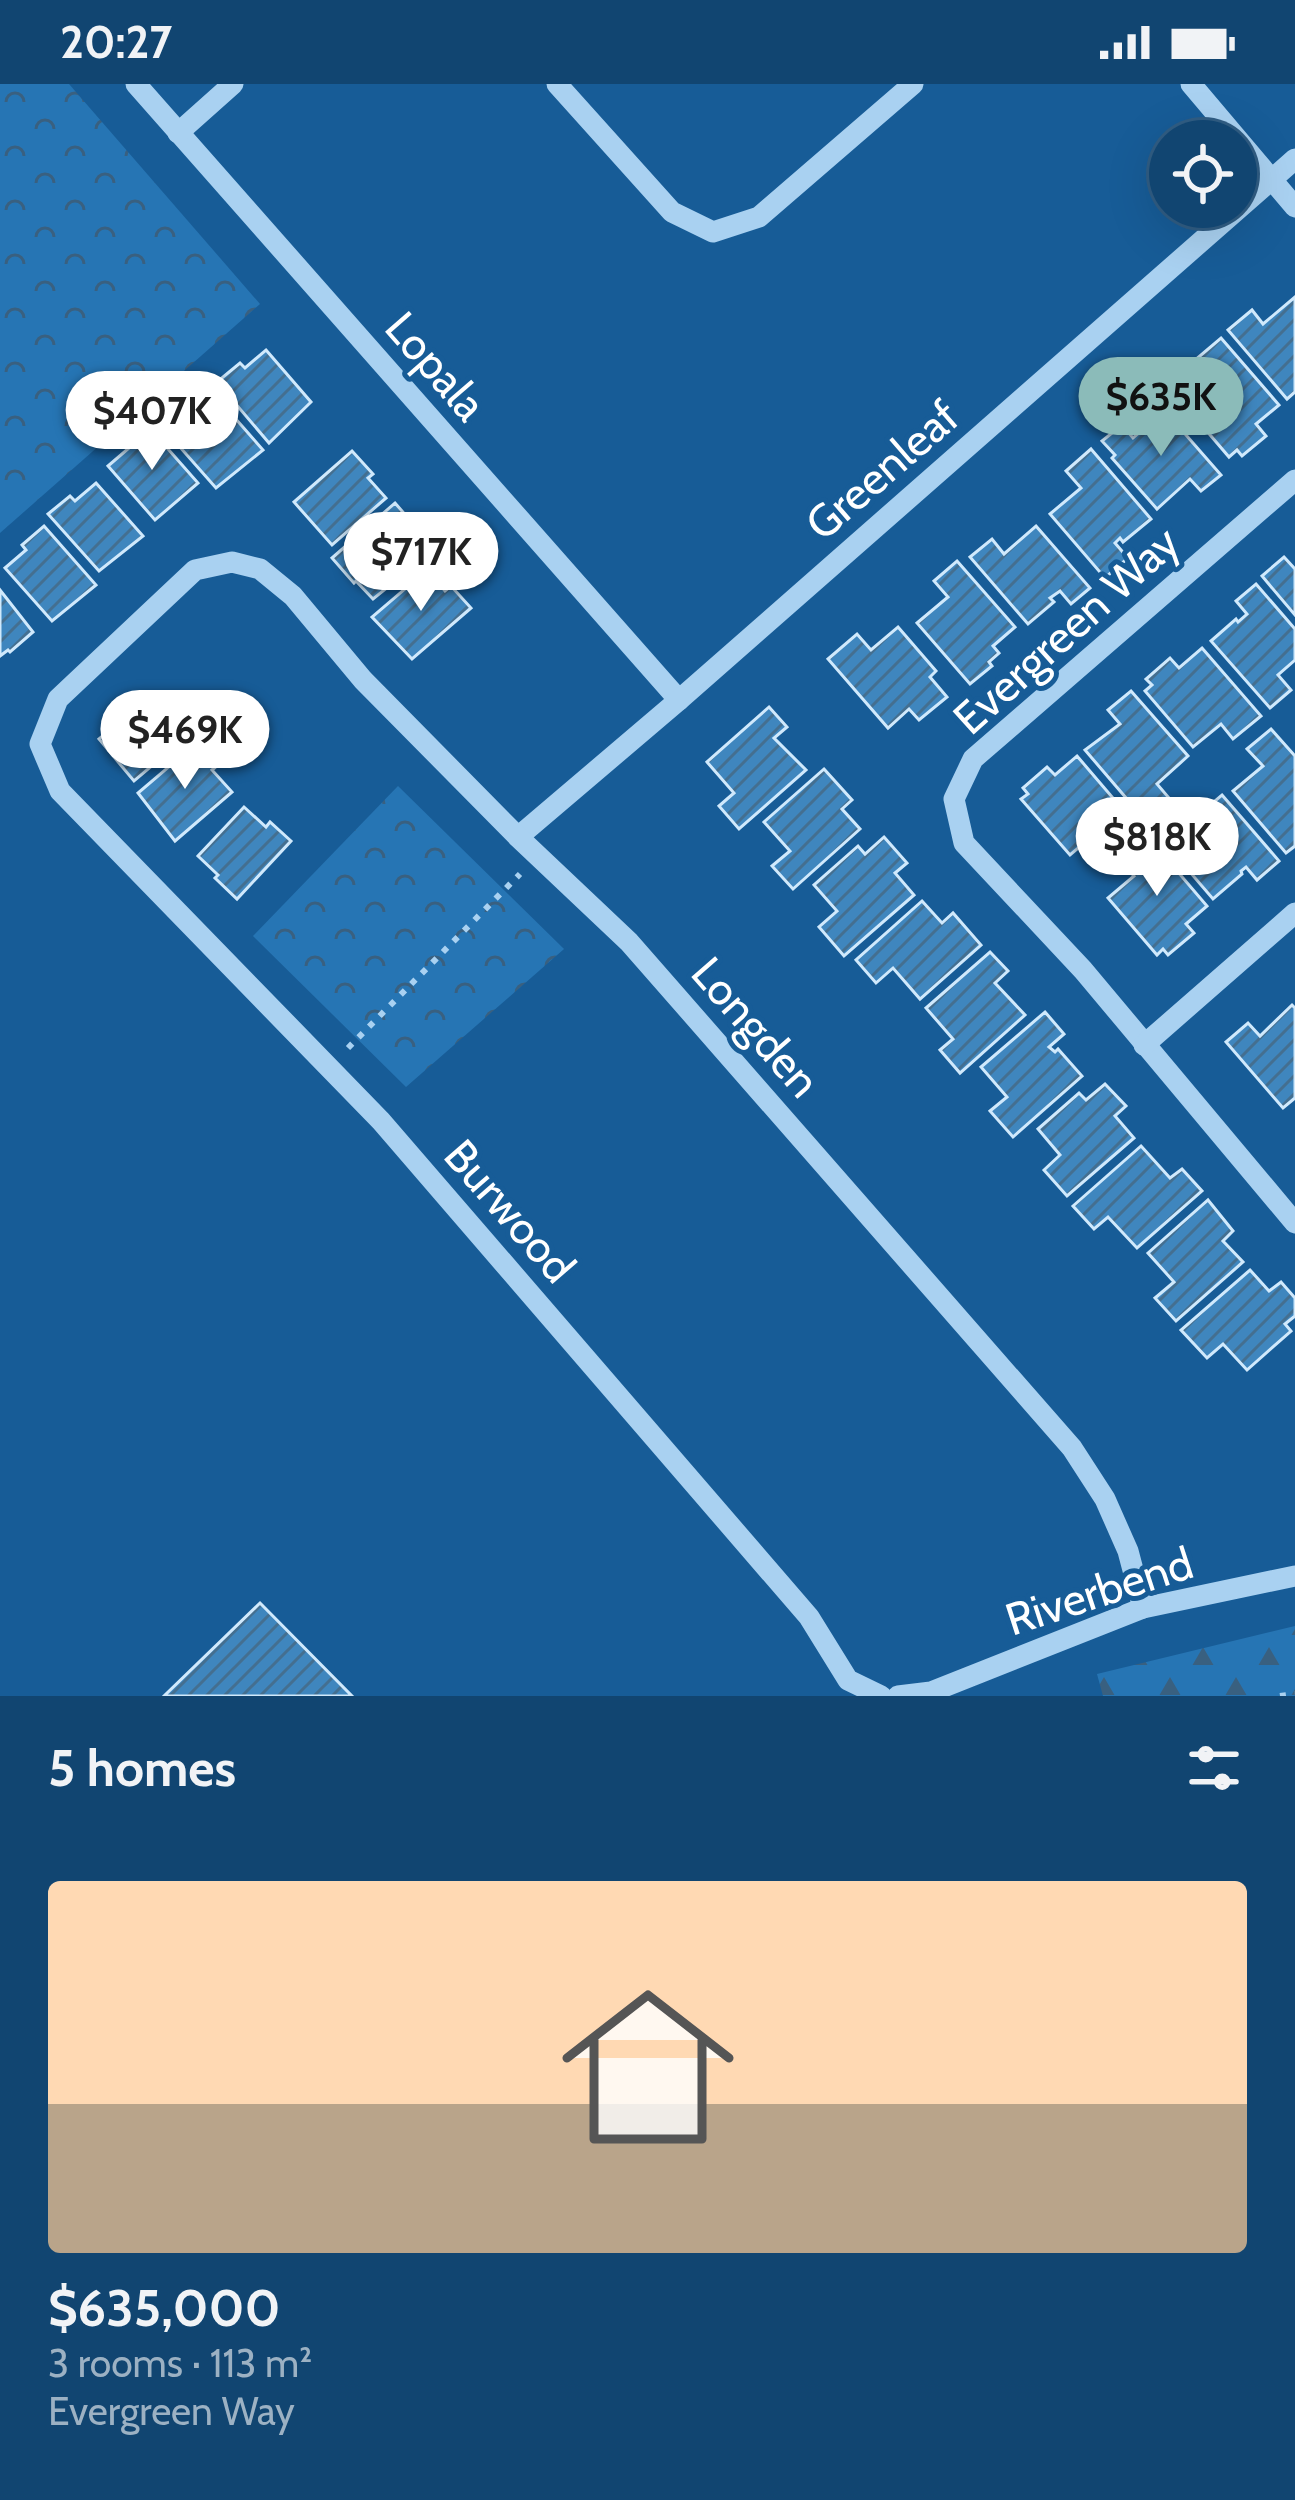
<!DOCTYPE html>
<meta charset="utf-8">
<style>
:root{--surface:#114571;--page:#1e4f79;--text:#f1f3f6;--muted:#9cb1c3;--line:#305d84;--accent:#8bbbb9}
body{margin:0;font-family:Cabin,sans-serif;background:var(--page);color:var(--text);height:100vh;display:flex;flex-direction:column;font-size:45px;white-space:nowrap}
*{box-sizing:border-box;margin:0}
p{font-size:39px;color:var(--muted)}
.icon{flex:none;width:66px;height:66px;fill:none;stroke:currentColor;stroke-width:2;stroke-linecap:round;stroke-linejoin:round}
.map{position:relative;height:1612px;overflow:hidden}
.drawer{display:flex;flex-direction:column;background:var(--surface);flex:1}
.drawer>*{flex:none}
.fabs{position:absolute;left:1149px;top:36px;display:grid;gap:24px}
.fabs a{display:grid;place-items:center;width:108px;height:108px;border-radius:50%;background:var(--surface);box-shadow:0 12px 48px #0002,0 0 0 3px var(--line);font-size:60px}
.price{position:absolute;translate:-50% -102px;padding:0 27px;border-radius:42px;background:#fff;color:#222;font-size:39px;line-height:78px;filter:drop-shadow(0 3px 6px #0008)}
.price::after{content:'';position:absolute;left:50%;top:72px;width:36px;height:27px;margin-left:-18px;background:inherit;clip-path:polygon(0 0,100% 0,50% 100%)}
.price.on{background:var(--accent);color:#111}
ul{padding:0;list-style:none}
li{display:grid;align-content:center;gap:24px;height:636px;padding:0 48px}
li span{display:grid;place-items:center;height:372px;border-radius:12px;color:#555}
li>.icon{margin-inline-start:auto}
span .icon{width:216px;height:216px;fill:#fffc;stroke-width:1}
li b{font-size:51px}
h2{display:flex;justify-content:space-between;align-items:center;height:144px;padding:0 48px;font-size:51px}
.status{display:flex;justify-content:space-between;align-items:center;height:84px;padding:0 60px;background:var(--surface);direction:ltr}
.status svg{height:33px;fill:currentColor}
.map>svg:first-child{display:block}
.forest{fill:url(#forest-firs)}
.park{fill:url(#park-crowns)}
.building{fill:url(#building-hatch);stroke:#d0e9fc;stroke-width:3}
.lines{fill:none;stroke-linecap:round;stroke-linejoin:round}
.path{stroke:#a9d1f1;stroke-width:6;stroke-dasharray:6 9;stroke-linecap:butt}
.minor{stroke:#a9d1f1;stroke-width:21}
.labels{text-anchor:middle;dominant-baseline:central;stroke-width:10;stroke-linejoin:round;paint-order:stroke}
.street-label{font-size:45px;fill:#fff;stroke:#175c97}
</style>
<div class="status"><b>20:27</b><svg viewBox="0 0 49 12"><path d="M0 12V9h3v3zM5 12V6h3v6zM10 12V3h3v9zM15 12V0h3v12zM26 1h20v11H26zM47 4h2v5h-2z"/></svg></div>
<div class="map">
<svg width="1295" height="1612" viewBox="0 0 1295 1612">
<defs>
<pattern id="forest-firs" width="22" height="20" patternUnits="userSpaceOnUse" patternTransform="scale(3)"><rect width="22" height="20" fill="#2675b4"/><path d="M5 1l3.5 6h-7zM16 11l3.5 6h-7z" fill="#396080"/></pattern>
<pattern id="park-crowns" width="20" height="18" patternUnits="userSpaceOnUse" patternTransform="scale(3)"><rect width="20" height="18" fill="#2675b4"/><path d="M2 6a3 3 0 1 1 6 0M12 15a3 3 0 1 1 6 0" fill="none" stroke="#396080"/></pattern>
<pattern id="building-hatch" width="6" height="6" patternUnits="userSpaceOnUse" patternTransform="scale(3)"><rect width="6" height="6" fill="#3f86be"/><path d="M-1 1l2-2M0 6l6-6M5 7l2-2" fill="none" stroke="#446f90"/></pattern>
</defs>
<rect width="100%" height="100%" fill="#175c97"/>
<polygon class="forest" points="1295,1542 1295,1612 1103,1612 1097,1590"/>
<g class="park">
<polygon points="0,0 69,0 260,220 0,449"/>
<polygon points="398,702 564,865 406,1003 253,852"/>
</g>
<g class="building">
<polygon points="1295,213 1295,308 1287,315 1228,246 1252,226 1263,240"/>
<polygon points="1221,254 1279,321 1256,340 1266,352 1242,372 1237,366 1229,373 1181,317 1209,294 1194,277"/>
<polygon points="266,266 311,318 269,359 217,298 240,279 245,284"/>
<polygon points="213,309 263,366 216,404 163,344 187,323 191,328"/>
<polygon points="1165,327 1221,391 1201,407 1190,395 1157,425 1112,374 1115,371 1102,357 1122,341 1133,354"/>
<polygon points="146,340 198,399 155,436 108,382 129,364 125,359"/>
<polygon points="1091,365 1151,435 1123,458 1120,454 1115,459 1128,474 1105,494 1050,430 1081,404 1066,387"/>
<polygon points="352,367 373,390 368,394 386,414 332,461 294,418"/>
<polygon points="96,399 143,452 99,487 48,430 70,412 75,417"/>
<polygon points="395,419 415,442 409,447 429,470 373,515 356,497 354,499 332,474"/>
<polygon points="44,442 96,501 52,537 5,484 26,466 22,461"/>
<polygon points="1036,442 1090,504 1071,520 1060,507 1050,514 1054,518 1028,540 970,473 992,455 1004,470"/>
<polygon points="1284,473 1295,485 1295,531 1262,492"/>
<polygon points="957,477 1015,543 993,562 999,569 989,578 992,582 970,600 917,539 948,513 934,497"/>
<polygon points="427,486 445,507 451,502 471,524 412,575 372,533"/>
<polygon points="1256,500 1295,545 1295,576 1278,591 1291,606 1270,624 1211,557 1236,535 1238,538 1247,530 1236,517"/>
<polygon points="0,506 33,548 10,568 8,566 0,572"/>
<polygon points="898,543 936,587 930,593 947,613 919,636 909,625 888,644 828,575 857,550 871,566"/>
<polygon points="1202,564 1261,632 1233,655 1221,640 1193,663 1145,607 1152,601 1146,595 1170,574 1179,584"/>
<polygon points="1131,607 1188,672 1157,700 1169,714 1145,736 1085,666 1120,640 1108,626"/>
<polygon points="153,609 169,628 173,624 193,647 134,697 99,655"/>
<polygon points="769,623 787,643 774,654 806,686 739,745 719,722 734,709 707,678"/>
<polygon points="1271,645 1295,672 1295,762 1286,769 1233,707 1263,682 1247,665"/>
<polygon points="198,658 218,681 212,686 232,708 175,757 138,709"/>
<polygon points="1077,672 1136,741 1109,763 1096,749 1070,771 1021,715 1028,710 1023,704 1047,683 1055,691"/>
<polygon points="824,685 852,716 842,725 860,745 793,805 772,782 790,767 764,738"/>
<polygon points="1222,711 1279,777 1257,796 1246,783 1241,787 1242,790 1213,815 1153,745 1178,724 1190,738"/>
<polygon points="244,723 266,743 270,738 291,757 237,815 215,794 218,791 198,772"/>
<polygon points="884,753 907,779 895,789 914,811 844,872 819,843 837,827 814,801 858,762 865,770"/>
<polygon points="1148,753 1207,822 1186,840 1194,849 1168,871 1163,865 1157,871 1108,814 1134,792 1120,777"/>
<polygon points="922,817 942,839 953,829 981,861 920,915 893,884 876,899 856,876"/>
<polygon points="990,868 1008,887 995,899 1025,931 960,989 940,966 953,955 926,924"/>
<polygon points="1292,921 1295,924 1295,1014 1283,1024 1226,958 1248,939 1260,952"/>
<polygon points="1045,928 1064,950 1049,963 1055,968 1058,965 1082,992 1013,1053 990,1027 1007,1013 981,983"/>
<polygon points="1105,1000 1126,1022 1115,1032 1134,1054 1067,1112 1044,1086 1060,1071 1038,1045 1079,1009 1086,1016"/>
<polygon points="1141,1062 1170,1094 1182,1085 1202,1107 1137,1164 1108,1133 1094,1145 1073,1122"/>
<polygon points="1208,1116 1233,1147 1223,1157 1243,1178 1176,1237 1155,1214 1174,1198 1148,1169"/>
<polygon points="1250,1186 1269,1207 1281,1198 1295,1214 1295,1232 1285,1240 1291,1247 1247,1286 1223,1260 1207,1274 1181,1246"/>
<polygon points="260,1519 352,1612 164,1612"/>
</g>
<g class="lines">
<g class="path">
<polyline points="348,964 520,790"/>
<polyline points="1280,1612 1295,1610"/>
</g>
<g class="minor">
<polyline points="136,0 679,616"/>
<polyline points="557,0 672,128 713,148 759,133 913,0"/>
<polyline points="1191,0 1295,123"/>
<polyline points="178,49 233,0"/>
<polyline points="1295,396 973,675 954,715 964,759 1083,886 1295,1139"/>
<polyline points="518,753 679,616 1295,75"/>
<polyline points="1144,961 1295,829"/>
<polyline points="881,1612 848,1596 809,1533 381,1037 60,707 40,660 58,615 195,486 232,478 260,485 293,512 363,596 518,753 629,858 1072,1364 1105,1415 1128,1467 1143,1524"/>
<polyline points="898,1612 931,1608 1143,1524 1295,1492"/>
</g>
</g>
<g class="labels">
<g class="street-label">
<text transform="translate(436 282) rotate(49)">Lopala</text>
<text transform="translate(882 386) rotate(-41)">Greenleaf</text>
<text transform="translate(1066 546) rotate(-42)">Evergreen Way</text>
<text transform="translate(756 943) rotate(49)">Longden</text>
<text transform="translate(510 1127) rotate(49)">Burwood</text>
<text transform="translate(1099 1507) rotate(-18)">Riverbend</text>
</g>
</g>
</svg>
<div class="fabs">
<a><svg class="icon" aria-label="locate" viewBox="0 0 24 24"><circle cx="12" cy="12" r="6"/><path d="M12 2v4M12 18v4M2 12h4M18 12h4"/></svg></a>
</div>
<b class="price on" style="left:1161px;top:375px">$635K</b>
<b class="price" style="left:152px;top:389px">$407K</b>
<b class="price" style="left:421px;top:530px">$717K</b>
<b class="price" style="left:185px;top:708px">$469K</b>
<b class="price" style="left:1157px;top:815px">$818K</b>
</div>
<section class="drawer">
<h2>5 homes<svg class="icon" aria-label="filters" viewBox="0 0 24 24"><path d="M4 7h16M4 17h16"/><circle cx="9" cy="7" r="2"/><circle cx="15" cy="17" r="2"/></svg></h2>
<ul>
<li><span style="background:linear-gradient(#ffd9b3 60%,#b9a48a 0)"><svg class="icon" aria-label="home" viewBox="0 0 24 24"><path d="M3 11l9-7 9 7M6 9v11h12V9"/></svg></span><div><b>$635,000</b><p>3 rooms · 113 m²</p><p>Evergreen Way</p></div></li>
</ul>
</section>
